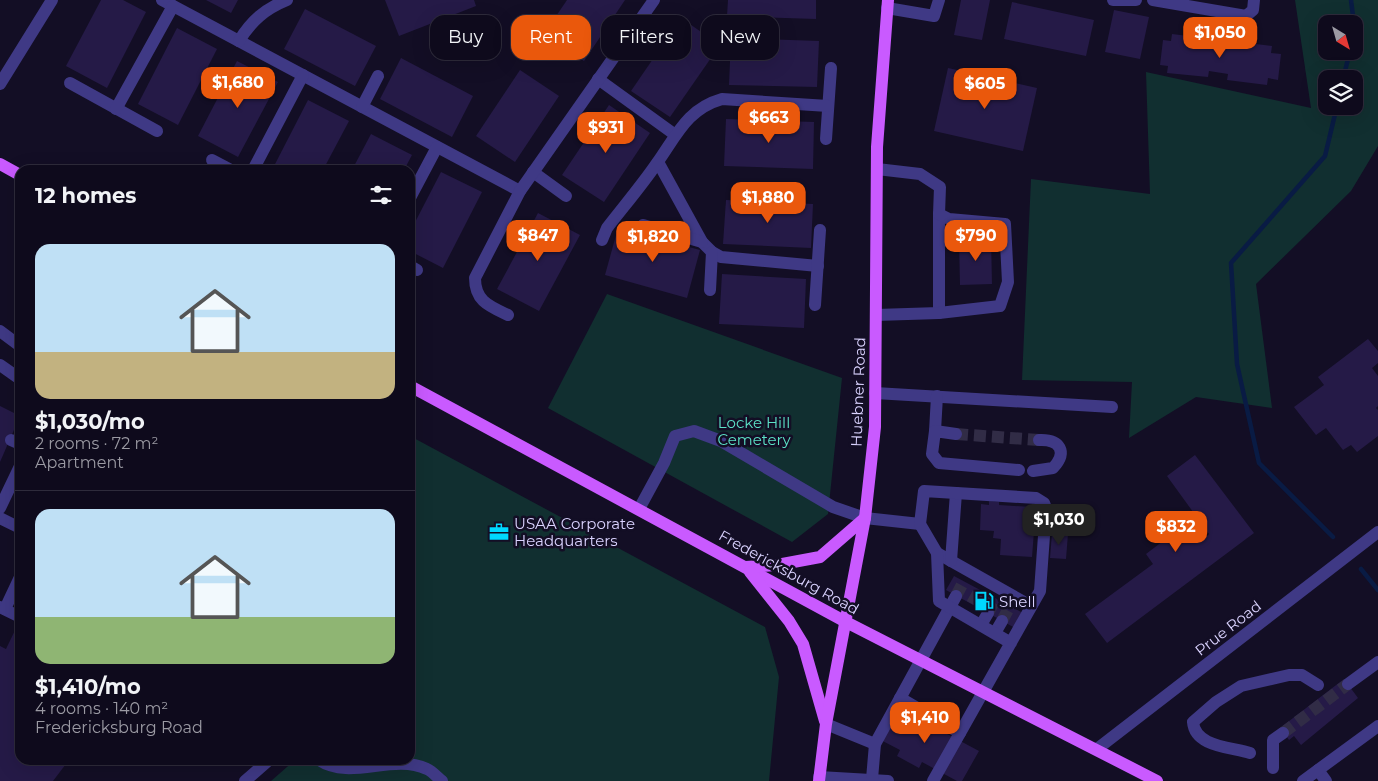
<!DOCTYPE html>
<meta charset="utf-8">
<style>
:root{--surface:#0e0a1c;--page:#171325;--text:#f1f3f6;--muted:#9b9aa3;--line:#2e2b3b;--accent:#ea580c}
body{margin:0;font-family:Montserrat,sans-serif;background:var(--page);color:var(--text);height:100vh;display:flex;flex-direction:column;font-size:19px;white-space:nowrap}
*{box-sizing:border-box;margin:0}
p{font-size:16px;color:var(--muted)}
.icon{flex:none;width:28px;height:28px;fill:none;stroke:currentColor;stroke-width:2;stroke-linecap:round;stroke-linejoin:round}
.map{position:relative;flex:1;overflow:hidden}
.drawer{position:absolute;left:15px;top:165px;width:400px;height:600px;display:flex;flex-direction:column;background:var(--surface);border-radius:15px;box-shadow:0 5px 20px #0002,0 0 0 1px var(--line)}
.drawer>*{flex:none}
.guide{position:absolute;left:430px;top:15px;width:475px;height:45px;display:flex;gap:10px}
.needle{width:32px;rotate:143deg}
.buttons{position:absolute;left:1318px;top:15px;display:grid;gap:10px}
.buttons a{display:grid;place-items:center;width:45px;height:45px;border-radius:10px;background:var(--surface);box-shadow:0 5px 20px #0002,0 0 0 1px var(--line);font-size:25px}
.price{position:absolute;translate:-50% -42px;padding:0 11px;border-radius:10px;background:var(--accent);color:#fff;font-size:16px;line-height:32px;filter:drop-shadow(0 1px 2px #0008)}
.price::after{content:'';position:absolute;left:50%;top:30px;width:15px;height:11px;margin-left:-8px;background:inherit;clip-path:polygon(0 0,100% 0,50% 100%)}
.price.active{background:#222;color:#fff}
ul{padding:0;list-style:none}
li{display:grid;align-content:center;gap:10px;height:265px;padding:0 20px}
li+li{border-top:1px solid var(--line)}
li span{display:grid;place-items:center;height:155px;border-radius:15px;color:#555}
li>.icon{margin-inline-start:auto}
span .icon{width:90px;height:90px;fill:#fffc;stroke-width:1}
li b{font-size:21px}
h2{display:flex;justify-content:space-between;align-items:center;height:60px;padding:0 20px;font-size:21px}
.pill{padding:0 18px;border-radius:15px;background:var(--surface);box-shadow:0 5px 20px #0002,0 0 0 1px var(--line);font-size:18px;line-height:45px}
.pill.active{background:var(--accent);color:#fff}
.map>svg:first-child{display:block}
.green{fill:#112f30;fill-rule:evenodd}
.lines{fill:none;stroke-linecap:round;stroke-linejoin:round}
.stream{stroke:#091b44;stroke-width:4.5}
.building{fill:#251a47}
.minor-tunnel{stroke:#312c46;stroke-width:12;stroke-dasharray:12 6;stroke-linecap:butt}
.minor{stroke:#3f3985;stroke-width:12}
.major{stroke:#c95aff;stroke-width:12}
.labels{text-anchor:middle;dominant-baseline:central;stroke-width:5;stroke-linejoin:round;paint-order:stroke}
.street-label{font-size:15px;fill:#dad3ff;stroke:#130e25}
.park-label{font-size:15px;fill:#5ce2c7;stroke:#130e25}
.poi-label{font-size:15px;fill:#dad3ff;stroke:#130e25;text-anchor:start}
</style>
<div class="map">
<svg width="1378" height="781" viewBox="0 0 1378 781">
<rect width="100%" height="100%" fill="#130e25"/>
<g class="green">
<path d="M1295,0h83v146l-27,45 -95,93 16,124 -76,-11 -67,41 3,-56 -110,-2 9,-201 119,15 -4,-122 165,36zM1326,24h28v27h-28zM1326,79h28v27h-28z"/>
<polygon points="607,294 842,378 828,514 792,542 548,408"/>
<polygon points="410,436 765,627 779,677 769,781 271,781 295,760 410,760"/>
</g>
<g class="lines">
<g class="stream">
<polyline points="1351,0 1354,24"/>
<polyline points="1354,24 1354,34"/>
<polyline points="1343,79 1350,51"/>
<polyline points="1333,537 1259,463 1237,364 1231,263 1325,156 1337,106"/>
<polyline points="1361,569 1378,590"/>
</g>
</g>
<g class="building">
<polygon points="101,0 123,0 146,12 107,88 66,66"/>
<polygon points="206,0 238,0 231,13"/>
<polygon points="385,0 474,0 476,6 399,36"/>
<polygon points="567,0 625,0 584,61 544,34"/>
<polygon points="728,0 816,0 816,19 727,16"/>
<polygon points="961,0 990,0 982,40 954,35"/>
<polygon points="1012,2 1094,20 1086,56 1004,39"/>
<polygon points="305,9 376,46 355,86 284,49"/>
<polygon points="1114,10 1149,17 1140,59 1105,52"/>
<polygon points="681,18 720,45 670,117 631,91"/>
<polygon points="177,28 217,49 178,125 138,104"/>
<polygon points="1172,34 1213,39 1213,45 1231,47 1232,41 1272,46 1271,53 1281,54 1278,80 1268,78 1267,85 1227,80 1228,74 1209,71 1208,77 1167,73 1168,66 1160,65 1163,40 1171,41"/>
<polygon points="731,38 819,41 817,87 729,85"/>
<polygon points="401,58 473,96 452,137 380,99"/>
<polygon points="237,61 278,82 238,157 198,136"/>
<polygon points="948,68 1037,88 1023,151 934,131"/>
<polygon points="520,70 559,96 515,162 476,136"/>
<polygon points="308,100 349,121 323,170 272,170"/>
<polygon points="609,105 650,133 604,202 562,175"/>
<polygon points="726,119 814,122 813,169 724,166"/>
<polygon points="371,134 412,155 404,170 352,170"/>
<polygon points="441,172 482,192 443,268 410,251 410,232"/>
<polygon points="726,200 813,204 811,248 723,244"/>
<polygon points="538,213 580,235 539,311 497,289"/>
<polygon points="618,228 700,250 687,298 605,275"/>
<polygon points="991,238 992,284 960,285 959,239"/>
<polygon points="722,274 806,279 804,328 719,324"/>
<polygon points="1368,339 1378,351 1378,363 1372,368 1378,376 1378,406 1376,408 1378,410 1378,436 1357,452 1351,445 1343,450 1326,428 1316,435 1294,407 1324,385 1318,377"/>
<polygon points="0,406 20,416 0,462"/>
<polygon points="1195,455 1254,533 1107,643 1085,614 1153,564 1146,554 1171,535 1178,544 1201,528 1207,536 1209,534 1167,476"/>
<polygon points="989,501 999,502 999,505 1032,507 1032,519 1035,519 1032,557 1000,555 1001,539 993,538 994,531 980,530 981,504 989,505"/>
<polygon points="1052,533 1068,534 1066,559 1050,558"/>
<polygon points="954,576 1023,613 1015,628 946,590"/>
<polygon points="20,620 20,760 69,760 53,781 0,781 0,646 6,649"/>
<polygon points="1344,679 1358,698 1301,745 1294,736 1289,740 1280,728"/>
<polygon points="891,704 979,751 962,781 957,781 922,762 919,768 897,756 900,750 873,736"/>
</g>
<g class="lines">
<g class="minor-tunnel">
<polyline points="956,434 1039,440"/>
<polyline points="956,596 964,581"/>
<polyline points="972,604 980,590"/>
<polyline points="988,613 996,598"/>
<polyline points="1002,621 1010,606"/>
<polyline points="1283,733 1348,684"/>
</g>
<g class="minor">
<polyline points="162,0 520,191"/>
<polyline points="1113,0 1136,0"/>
<polyline points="1153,0 1246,16 1253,10 1254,0"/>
<polyline points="887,8 934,16 939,0"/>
<path d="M239,41c12,-20 26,-32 48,-41"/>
<polyline points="598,79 674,134"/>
<polyline points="70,83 157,131"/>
<polyline points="0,84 52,0"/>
<polyline points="362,107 378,76"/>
<polyline points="116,109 173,6"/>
<polyline points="826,139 831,68"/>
<polyline points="212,160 231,170"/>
<polyline points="658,162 702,242 712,252 721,257 818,266"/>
<polyline points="253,170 303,75"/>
<polyline points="533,172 566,196"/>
<polyline points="410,198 437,147"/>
<polyline points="939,214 939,313"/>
<polyline points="643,225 702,242"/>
<path d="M602,240l5,-12c17,-22 35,-43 50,-65 20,-28 30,-54 65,-64l106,7"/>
<polyline points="410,266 417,270"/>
<polyline points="710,290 712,252"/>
<polyline points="815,305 820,230"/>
<path d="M508,315c-19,-9 -33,-14 -33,-37l45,-87 134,-191"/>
<polyline points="876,315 939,313 1000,306 1008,282 1005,224 949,219 939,214 940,187 920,174 877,169"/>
<polyline points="0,331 20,346"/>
<polyline points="0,365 20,379"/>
<polyline points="875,393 1112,407"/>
<polyline points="935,431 937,396"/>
<polyline points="956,434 935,431 932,454 939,463 1019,470"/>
<polyline points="11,440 20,444"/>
<path d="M1033,471l20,-3c15,-16 7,-29 -14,-28"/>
<polyline points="0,508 20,466"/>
<polyline points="639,509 664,463 675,436 694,431 721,441 833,507 865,518 920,524"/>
<polyline points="0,518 20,528"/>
<polyline points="937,553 1031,606"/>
<polyline points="951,561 956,493"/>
<polyline points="0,607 20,617"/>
<polyline points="5,609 20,577"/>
<polyline points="981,625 988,613"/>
<polyline points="995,633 1002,621"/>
<polyline points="1348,684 1378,662"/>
<polyline points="900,698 960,733"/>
<polyline points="826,724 875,744"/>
<polyline points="1097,749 1378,532"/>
<path d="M1250,753c-19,-6 -55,-6 -57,-31l23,-20 25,-16 48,-11h13l16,10"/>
<path d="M319,760c32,21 73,-7 108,9 5,2 10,8 15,12"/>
<polyline points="1273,768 1273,740 1283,733"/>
<polyline points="1318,770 1326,781"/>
<polyline points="819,777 888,781"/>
<polyline points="872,779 875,744 956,596"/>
<polyline points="245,781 269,760"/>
<polyline points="933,781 1040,591 1046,508 1044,503 1036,498 924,491 920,524 937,553 939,601 1011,643"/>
<polyline points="1303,781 1378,726"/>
</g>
<g class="major">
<polyline points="0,164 20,175"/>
<polyline points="410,386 846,622 1157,781"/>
<polyline points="746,567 777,565 820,557 865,518"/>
<polyline points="750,572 789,621 803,644 825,721"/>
<polyline points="819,781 826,724 865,518 875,427 877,147 888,0"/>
</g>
</g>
<defs>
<symbol id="office-bare" viewBox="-9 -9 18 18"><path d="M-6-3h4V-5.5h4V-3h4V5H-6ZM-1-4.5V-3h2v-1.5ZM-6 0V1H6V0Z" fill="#00d8fe" stroke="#130e25" stroke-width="2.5" paint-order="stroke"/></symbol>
<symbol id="fuel-bare" viewBox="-9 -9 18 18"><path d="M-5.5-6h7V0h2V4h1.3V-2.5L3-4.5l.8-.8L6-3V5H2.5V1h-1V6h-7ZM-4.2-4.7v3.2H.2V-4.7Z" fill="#00d8fe" stroke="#130e25" stroke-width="2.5" paint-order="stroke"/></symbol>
</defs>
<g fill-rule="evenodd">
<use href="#office-bare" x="485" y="518" width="28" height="28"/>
<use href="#fuel-bare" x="970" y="587" width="28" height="28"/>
</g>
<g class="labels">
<g class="street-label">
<text transform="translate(858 392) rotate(-88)">Huebner Road</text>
<text transform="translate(789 572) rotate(29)">Fredericksburg Road</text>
<text transform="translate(1228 628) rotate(-38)">Prue Road</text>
</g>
<g class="park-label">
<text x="754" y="422">Locke Hill<tspan x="754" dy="17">Cemetery</tspan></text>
</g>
<g class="poi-label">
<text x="514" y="523">USAA Corporate<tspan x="514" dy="17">Headquarters</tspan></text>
<text x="999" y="601">Shell</text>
</g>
</g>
</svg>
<div class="buttons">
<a><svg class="needle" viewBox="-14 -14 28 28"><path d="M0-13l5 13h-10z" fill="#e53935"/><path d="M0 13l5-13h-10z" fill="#9b9aa3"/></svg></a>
<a><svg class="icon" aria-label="layers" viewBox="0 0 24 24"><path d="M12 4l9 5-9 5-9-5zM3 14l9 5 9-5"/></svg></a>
</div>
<b class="price" style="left:1220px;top:59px">$1,050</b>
<b class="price" style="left:238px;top:109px">$1,680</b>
<b class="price" style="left:985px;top:110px">$605</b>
<b class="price" style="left:769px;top:144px">$663</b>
<b class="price" style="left:606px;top:154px">$931</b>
<b class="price" style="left:768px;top:224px">$1,880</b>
<b class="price" style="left:538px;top:262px">$847</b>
<b class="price" style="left:976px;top:262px">$790</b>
<b class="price" style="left:653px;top:263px">$1,820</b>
<b class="price active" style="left:1059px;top:546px">$1,030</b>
<b class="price" style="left:1176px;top:553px">$832</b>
<b class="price" style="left:925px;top:744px">$1,410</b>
<div class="guide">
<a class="pill">Buy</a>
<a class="pill active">Rent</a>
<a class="pill">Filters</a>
<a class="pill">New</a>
</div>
<section class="drawer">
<h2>12 homes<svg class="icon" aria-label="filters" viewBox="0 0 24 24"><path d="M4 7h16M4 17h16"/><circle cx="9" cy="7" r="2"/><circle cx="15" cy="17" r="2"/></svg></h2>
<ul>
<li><span style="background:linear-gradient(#bfe0f5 70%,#c2b280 0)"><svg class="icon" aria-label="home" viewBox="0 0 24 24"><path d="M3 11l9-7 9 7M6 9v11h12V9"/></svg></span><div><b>$1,030/mo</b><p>2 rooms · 72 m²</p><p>Apartment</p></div></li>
<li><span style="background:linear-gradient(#bfe0f5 70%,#8fb573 0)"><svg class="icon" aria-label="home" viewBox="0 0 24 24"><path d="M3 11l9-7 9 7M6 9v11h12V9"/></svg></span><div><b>$1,410/mo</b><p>4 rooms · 140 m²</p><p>Fredericksburg Road</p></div></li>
</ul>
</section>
</div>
